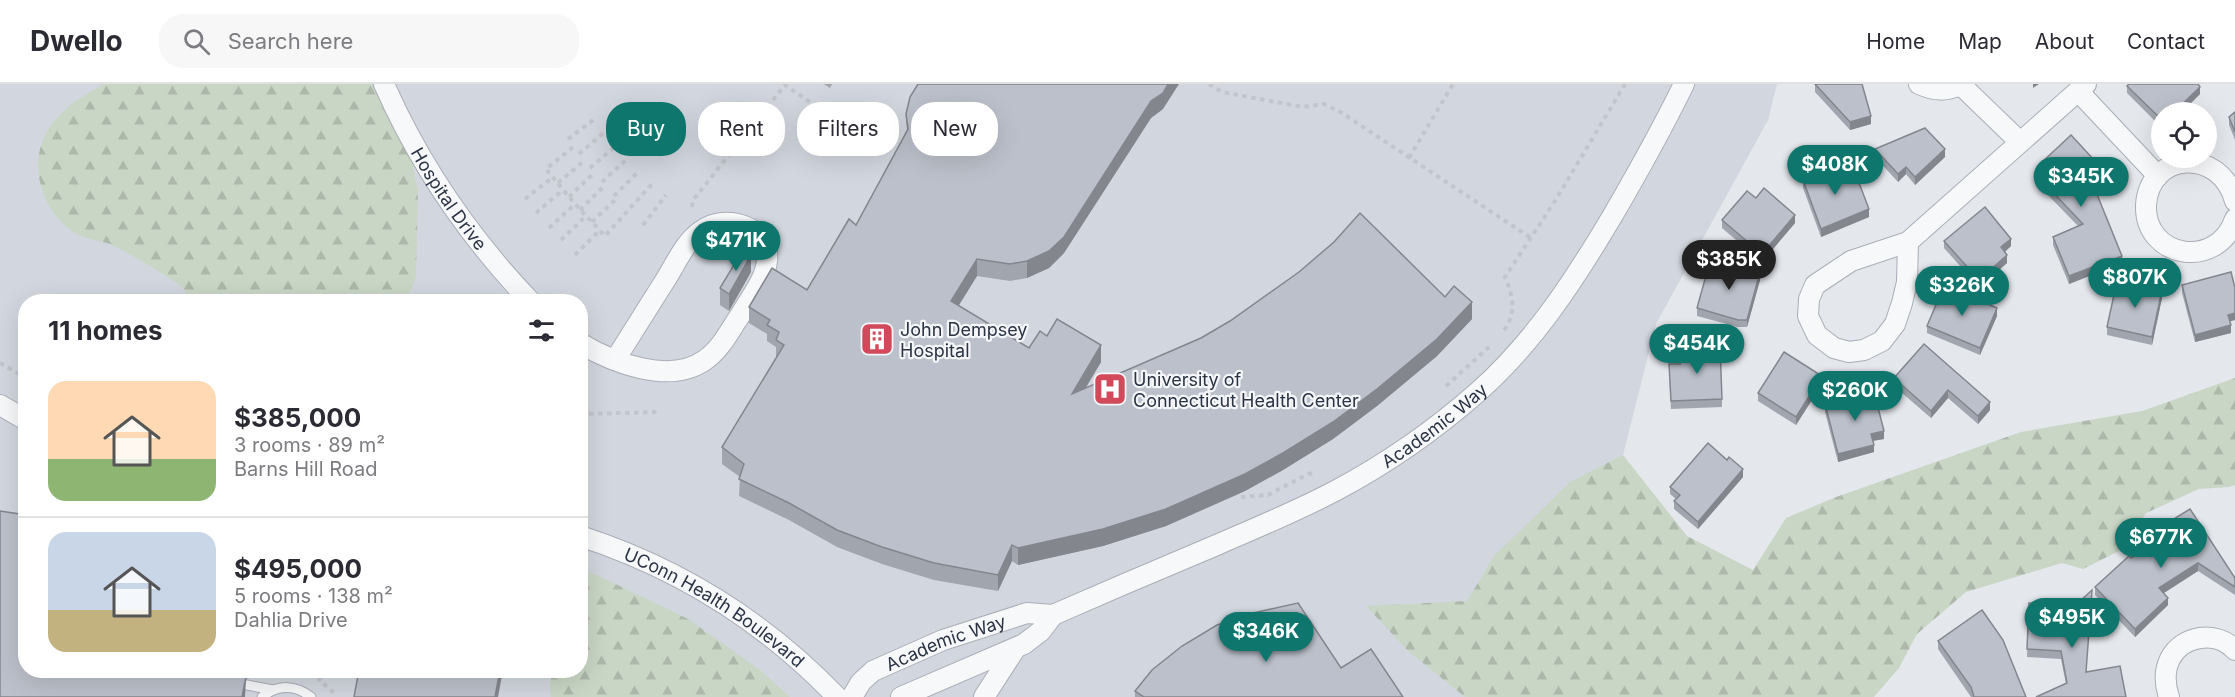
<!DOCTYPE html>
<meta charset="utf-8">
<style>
:root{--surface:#fff;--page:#f7f7f7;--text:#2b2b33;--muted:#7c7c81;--line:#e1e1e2;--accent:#0f766e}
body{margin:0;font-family:Inter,sans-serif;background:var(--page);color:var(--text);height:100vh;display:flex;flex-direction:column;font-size:22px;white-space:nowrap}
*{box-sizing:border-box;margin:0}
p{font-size:20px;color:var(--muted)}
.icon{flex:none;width:33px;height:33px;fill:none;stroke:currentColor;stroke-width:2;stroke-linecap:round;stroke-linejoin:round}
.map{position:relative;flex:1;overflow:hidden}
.details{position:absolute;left:18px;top:210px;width:570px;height:384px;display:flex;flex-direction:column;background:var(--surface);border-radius:24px;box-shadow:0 6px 24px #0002}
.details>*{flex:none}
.hud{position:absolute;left:606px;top:18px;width:570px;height:54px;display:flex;gap:12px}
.buttons{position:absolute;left:2151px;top:18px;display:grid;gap:12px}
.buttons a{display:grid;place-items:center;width:66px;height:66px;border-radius:50%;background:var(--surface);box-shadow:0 6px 24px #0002;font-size:30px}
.price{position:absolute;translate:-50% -51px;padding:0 14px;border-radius:21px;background:var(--accent);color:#fff;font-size:20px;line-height:39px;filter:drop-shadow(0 2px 3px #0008)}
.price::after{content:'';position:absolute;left:50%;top:36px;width:18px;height:14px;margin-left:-9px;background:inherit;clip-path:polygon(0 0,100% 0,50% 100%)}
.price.selected{background:#222;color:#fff}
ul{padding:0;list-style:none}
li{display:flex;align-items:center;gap:18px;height:150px;padding:0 30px}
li+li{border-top:2px solid var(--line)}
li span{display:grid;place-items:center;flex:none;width:168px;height:120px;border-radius:18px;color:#555}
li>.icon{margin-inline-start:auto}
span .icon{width:72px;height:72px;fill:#fffc;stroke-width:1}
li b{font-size:26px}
h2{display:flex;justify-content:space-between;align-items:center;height:72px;padding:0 30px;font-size:26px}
.pill{padding:0 21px;border-radius:24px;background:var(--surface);box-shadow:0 6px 24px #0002;font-size:21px;line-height:54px}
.pill.selected{background:var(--accent);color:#fff}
header{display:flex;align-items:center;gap:36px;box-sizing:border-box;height:84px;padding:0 30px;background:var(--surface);border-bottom:2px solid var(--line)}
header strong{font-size:28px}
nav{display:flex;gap:33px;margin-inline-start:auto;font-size:21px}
.search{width:420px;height:54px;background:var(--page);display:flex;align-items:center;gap:15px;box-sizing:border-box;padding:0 21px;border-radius:24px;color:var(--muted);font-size:22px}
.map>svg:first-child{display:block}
.built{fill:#d2d6de;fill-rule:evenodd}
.forest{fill:url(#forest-firs)}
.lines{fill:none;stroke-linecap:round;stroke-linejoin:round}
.service-casing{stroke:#a9aeb7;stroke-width:11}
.minor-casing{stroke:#a9aeb7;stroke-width:22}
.path{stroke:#c2c5cb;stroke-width:4;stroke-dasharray:4.5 4.5;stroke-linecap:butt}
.service{stroke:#f7f8fa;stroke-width:9}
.minor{stroke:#f7f8fa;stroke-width:20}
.wall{fill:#a1a5ae}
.shaded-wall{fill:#83868d}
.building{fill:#bbc0ca;stroke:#83868d;stroke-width:1.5}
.labels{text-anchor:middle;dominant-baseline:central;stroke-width:4.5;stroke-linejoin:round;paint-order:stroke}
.street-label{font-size:18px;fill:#2b3445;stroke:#f4f6f9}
.poi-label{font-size:18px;fill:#2b3445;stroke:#f4f6f9;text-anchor:start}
</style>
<header>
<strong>Dwello</strong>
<div class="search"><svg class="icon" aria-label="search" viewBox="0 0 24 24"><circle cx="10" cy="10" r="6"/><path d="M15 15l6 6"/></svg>Search here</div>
<nav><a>Home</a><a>Map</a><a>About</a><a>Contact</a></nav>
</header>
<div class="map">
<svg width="2235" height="613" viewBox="0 0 2235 613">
<defs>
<pattern id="forest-firs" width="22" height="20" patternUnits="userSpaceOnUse" patternTransform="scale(1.5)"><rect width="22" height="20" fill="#c9d6c5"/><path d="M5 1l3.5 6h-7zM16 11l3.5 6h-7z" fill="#adb8ab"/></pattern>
</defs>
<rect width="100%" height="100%" fill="#e4e7ec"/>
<path class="built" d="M0,0h1777l-9,36 -112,204 -33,131 140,242h-1763zM26,218h554v368h-554z"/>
<g class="forest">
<path d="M101,0h282l24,55 11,52 -2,87 -10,23h-217c-1,-3 -3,-9 -5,-12 -5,-7 -64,-41 -74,-45 -11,-4 -26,-5 -35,-11 -25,-15 -41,-50 -36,-79 7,-35 32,-52 62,-68z"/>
<polygon points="2235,294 2235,401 2229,403 2199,405 2146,429 2121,466 2083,485 2062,479 1966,508 1917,550 1899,584 1874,613 1465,613 1408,567 1366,522 1467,517 1494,472 1570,398 1623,371 1687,452 1753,486 1786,434 1836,413 2021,348 2142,327"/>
<polygon points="581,486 597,491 688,535 760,586 790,613 551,613 550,601 552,587 580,586"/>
</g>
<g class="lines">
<defs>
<g id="service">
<polyline points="247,601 273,606"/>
<path d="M262,613c16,-13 34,-12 49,0"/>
</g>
<g id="minor">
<path id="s1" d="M384,0c36,82 85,153 147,218"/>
<path d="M1919,0c16,7 27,8 43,0"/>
<polyline points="1961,1 2020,58"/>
<polyline points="2078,7 2158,92"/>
<path d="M2235,117c-15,-55 -86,-49 -89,4 -2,53 71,66 89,14"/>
<polyline points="1908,158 1907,198 1902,219 1895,240 1882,257 1864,266 1849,268 1834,264 1817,251 1808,232 1809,215 1815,201 1851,177 1908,158 2086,0"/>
<path d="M580,259c33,20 90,42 125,17 16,-11 25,-30 36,-46 9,-16 24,-34 26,-53 4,-34 -42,-49 -66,-30 -16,11 -25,32 -35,48 -17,27 -34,54 -51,81"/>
<polyline points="0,321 26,336"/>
<path id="s2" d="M580,452c99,32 186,87 257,161"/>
<path id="s3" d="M852,613l9,-15 12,-11 70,-31 84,-27 26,2c55,-24 111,-48 166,-71 39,-17 78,-33 116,-53 51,-27 101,-62 144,-100 56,-50 96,-112 134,-176 25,-43 49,-86 71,-131"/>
<polyline points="901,613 1024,560 1041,547 1053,531"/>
<polyline points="984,613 1015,565"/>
<path d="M2169,613c-4,-12 -5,-26 1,-38 12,-24 47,-29 65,-9"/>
</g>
</defs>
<use href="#service" class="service-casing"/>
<use href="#minor" class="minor-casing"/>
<g class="path">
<polyline points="1209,0 1222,8 1303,23 1324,20 1342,29 1531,154"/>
<polyline points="568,55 596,34"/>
<polyline points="573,63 546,85 575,120 605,152 653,99"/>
<polyline points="579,70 606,47"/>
<polyline points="1409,74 1453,0"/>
<polyline points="590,84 617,61"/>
<polyline points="602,98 628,74"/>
<polyline points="558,99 584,77"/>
<polyline points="614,112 639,87"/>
<polyline points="569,113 594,89"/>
<polyline points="525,115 553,93"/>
<polyline points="692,123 693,116 785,1 819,24"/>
<polyline points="580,126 605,101"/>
<polyline points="536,129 563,106"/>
<polyline points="592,138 617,114"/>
<polyline points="643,141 666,111"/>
<polyline points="549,144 575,120"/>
<polyline points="561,156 586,132"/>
<polyline points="575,171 600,146"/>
<path d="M1504,246c13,-17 9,-35 1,-53l50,-76 70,-117"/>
<polyline points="0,279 26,294"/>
<polyline points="1446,302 1489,263"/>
<polyline points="580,330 661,328"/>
<polyline points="1241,413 1268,411 1308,390 1316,389"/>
<polyline points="326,586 319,596 332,607 334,613"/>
</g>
<use href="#service" class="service"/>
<use href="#minor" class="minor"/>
</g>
<g class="wall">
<polygon points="824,0 832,0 830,4"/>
<polygon points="1815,0 1871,40 1850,46 1815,8"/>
<polygon points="2127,2 2200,10 2182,28 2162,28 2162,44 2127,9"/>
<polygon points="1163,25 1151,34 1064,169 1049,184 1027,194 1010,197 977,192 958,222 1029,264 1047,252 1101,278 1086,304 1445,213 1472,235 1437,272 1377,322 1333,355 1283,386 1245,407 1166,442 1103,462 1018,481 1012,477 998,507 934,496 882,480 837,463 789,436 739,412 740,393 722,380 722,363 777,273 776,272 776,263 767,257 767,250 749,239 749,223 807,206 856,141 907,49 906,30"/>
<polygon points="2235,28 2235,56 2229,41 2229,33"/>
<polygon points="1875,65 1945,73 1915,101 1906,90 1898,98 1875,73"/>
<polygon points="2041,79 2107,98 2096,108 2122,179 2069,200 2053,161 2053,153 2078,142 2043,106 2043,98 2047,94 2041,87"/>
<polygon points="1842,94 1869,133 1821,153 1803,104 1803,96"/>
<polygon points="1756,114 1795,139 1762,178 1722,144 1722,136"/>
<polygon points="1944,157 2011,162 2005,168 2007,179 1979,203 1944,164"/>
<polygon points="751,188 729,227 720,221 720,204"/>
<polygon points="1718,190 1760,196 1747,243 1738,243 1697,232 1697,224"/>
<polygon points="2182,201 2230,238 2231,249 2195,258 2182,209"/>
<polygon points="2162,214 2152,261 2107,251 2107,243"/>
<polygon points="1997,232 1980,271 1927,249 1927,242"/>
<polygon points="1924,260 1990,326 1978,340 1948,314 1931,334 1894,302 1894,294"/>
<polygon points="1669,288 1722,315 1722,323 1671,325"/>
<polygon points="1822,300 1796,341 1758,317 1758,309"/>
<polygon points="1825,320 1884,355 1873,357 1874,368 1838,378 1825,328"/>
<polygon points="1727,376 1743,393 1698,445 1674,425 1674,417 1676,415 1670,410 1670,403"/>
<polygon points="2159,444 2235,494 2235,511 2198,487 2164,509 2168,521 2135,553 2095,511 2095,503 2131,474 2161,455 2159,452"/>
<polygon points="2092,513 2086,588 2066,600 2061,575 2027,573 2029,519 2077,520"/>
<polygon points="1938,557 2026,613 1971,613 1938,565"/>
<polygon points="1341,584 1403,613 1135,613 1135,607"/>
</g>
<g class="shaded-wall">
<polygon points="1168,0 1179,0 1163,25 1151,34 1064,169 1049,184 1027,194 1027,177 1151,17"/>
<polygon points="2033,0 2039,0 2033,4"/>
<polygon points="2200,3 2200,10 2182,28 2174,28"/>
<polygon points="1871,32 1871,40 1850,46 1850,38"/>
<polygon points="1945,65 1945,73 1915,101 1915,93"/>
<polygon points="1906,83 1906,90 1898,98 1898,90"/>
<polygon points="2107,90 2107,98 2094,110 2094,103"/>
<polygon points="1869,125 1869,133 1821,153 1821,145"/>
<polygon points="1795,131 1795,139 1762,178 1762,170"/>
<polygon points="2011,155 2011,162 2001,171 2001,163"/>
<polygon points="751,171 751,188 729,227 729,210"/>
<polygon points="2007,171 2007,179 1979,203 1979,196"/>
<polygon points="2122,172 2122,179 2069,200 2069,192"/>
<polygon points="977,175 977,192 951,234 951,217"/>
<polygon points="1760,188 1760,196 1747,243 1747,236"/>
<polygon points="2162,206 2162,214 2152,261 2152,253"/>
<polygon points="1472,218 1472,235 1437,272 1377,322 1333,355 1283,386 1245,407 1166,442 1103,462 1018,481 1018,464"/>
<polygon points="1997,224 1997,232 1980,271 1980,264"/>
<polygon points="2235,229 2235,236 2228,238 2228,231"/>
<polygon points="2231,241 2231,249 2195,258 2195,251"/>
<polygon points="1101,261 1101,278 1072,326 1072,310"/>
<polygon points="1822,292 1822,300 1796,341 1796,333"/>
<polygon points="1948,306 1948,314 1931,334 1931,327"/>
<polygon points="1990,318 1990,326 1978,340 1978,332"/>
<polygon points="1884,347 1884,355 1871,357 1871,350"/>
<polygon points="1874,361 1874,368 1838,378 1838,370"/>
<polygon points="1743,385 1743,393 1698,445 1698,438"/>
<polygon points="1012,461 1012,477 998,507 998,491"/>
<polygon points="2198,479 2198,487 2159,512 2159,504"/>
<polygon points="2168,514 2168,521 2135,553 2135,545"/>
<polygon points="240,586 250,586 248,594 246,595 245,613 242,613"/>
<polygon points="500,586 503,586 498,613 495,613"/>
</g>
<g class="building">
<polygon points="918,0 1168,0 1163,9 1151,17 1064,153 1049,167 1027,177 1010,180 977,175 951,217 1029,264 1040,247 1047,252 1057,235 1101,261 1072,310 1201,254 1230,237 1299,188 1334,158 1360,129 1445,213 1454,202 1472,218 1437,255 1377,305 1333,338 1283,369 1245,390 1166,425 1103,445 1018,464 1012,461 998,491 934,479 882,463 837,446 789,419 739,395 744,380 722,363 784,261 776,256 779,248 767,241 770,236 749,223 772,184 807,206 849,135 856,141 908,45 906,30 910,13"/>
<polygon points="1815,0 1862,0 1871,32 1850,38"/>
<polygon points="2129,0 2198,0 2200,3 2174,28 2162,28 2162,36 2127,2"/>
<polygon points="2235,28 2235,48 2229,33"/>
<polygon points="1925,44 1945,65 1915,93 1906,83 1898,90 1875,65"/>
<polygon points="2071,51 2107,90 2094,103 2122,172 2069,192 2053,153 2083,140 2043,98 2051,90 2041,79"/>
<polygon points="1837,82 1842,94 1853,83 1869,125 1821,145 1803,96"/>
<polygon points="1764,104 1795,131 1762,170 1722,136 1747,107 1756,114"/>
<polygon points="1985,123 2011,155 2001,163 2007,171 1979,196 1944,157"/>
<polygon points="743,166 751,171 729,210 720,204"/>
<polygon points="1722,177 1760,188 1747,236 1738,236 1697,224 1707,188 1718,190"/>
<polygon points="2231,188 2235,204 2235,229 2228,231 2231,241 2195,251 2182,201"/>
<polygon points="2117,197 2162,206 2152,253 2107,243"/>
<polygon points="1944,202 1997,224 1980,264 1927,242"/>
<polygon points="1924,260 1990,318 1978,332 1948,306 1931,327 1894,294"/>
<polygon points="1720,263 1722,315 1671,317 1669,280 1680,280 1679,265"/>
<polygon points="1784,268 1822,292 1796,333 1758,309"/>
<polygon points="1874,308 1884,347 1871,350 1874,361 1838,370 1825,320"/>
<polygon points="1708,359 1727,376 1729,373 1743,385 1698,438 1674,417 1680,411 1670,403"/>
<polygon points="2190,425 2235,494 2235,503 2198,479 2159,504 2168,514 2135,545 2095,503 2129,472 2131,474 2164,453 2159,444"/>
<polygon points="0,427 26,431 26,586 241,586 242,591 246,593 242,613 0,613"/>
<polygon points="2092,506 2086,588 2120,582 2126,613 2036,613 2067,599 2061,567 2027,565 2029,519 2077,520"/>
<polygon points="1298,519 1341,584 1371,565 1403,613 1144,613 1135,607 1152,586 1182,562 1217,541 1253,529"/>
<polygon points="1982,526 2003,556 2026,613 1974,613 1971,603 1938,557"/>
<polygon points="359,586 500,586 495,613 354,613"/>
</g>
<defs>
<symbol id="building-square" viewBox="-11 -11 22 22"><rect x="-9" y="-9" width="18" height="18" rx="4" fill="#d1495b" stroke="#f4f6f9"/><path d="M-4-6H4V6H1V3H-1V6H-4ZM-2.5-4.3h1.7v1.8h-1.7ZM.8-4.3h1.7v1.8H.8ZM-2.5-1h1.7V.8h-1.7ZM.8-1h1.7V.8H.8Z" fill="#fff"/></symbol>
<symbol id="hospital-square" viewBox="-11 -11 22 22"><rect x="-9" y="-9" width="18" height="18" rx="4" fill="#d1495b" stroke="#f4f6f9"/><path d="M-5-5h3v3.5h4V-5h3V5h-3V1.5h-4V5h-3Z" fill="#fff"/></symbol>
</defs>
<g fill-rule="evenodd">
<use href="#building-square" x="858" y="236" width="38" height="38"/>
<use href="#hospital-square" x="1091" y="286" width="38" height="38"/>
</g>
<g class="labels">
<g class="street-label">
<text stroke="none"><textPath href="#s1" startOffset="132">Hospital Drive</textPath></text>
<text stroke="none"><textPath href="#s3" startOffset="652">Academic Way</textPath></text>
<text stroke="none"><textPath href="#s2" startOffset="153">UConn Health Boulevard</textPath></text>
<text stroke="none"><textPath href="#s3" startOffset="112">Academic Way</textPath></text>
</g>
<g class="poi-label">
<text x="900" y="245">John Dempsey<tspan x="900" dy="21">Hospital</tspan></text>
<text x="1133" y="295">University of<tspan x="1133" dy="21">Connecticut Health Center</tspan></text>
</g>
</g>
</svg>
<div class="buttons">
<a><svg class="icon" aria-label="locate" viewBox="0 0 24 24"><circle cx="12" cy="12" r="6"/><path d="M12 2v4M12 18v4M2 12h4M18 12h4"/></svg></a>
</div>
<b class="price" style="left:1835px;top:112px">$408K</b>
<b class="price" style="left:2081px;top:124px">$345K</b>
<b class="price" style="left:736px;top:188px">$471K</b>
<b class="price selected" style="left:1729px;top:207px">$385K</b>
<b class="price" style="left:2135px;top:225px">$807K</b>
<b class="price" style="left:1962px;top:233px">$326K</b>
<b class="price" style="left:1697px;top:291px">$454K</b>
<b class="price" style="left:1855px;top:338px">$260K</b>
<b class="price" style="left:2161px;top:485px">$677K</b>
<b class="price" style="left:2072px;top:565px">$495K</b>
<b class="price" style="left:1266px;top:579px">$346K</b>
<div class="hud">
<a class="pill selected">Buy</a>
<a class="pill">Rent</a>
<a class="pill">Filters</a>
<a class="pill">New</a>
</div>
<section class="details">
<h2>11 homes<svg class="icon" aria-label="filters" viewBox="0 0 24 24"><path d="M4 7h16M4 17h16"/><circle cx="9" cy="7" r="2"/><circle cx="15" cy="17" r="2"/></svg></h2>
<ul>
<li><span style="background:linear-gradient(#ffd9b3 65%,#8fb573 0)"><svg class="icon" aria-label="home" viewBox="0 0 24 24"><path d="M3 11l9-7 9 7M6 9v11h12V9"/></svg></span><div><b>$385,000</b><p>3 rooms · 89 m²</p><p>Barns Hill Road</p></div></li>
<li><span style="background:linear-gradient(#c9d6e8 65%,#c2b280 0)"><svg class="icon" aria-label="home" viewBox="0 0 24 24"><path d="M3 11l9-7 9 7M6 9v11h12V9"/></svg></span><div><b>$495,000</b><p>5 rooms · 138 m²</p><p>Dahlia Drive</p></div></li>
</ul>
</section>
</div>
